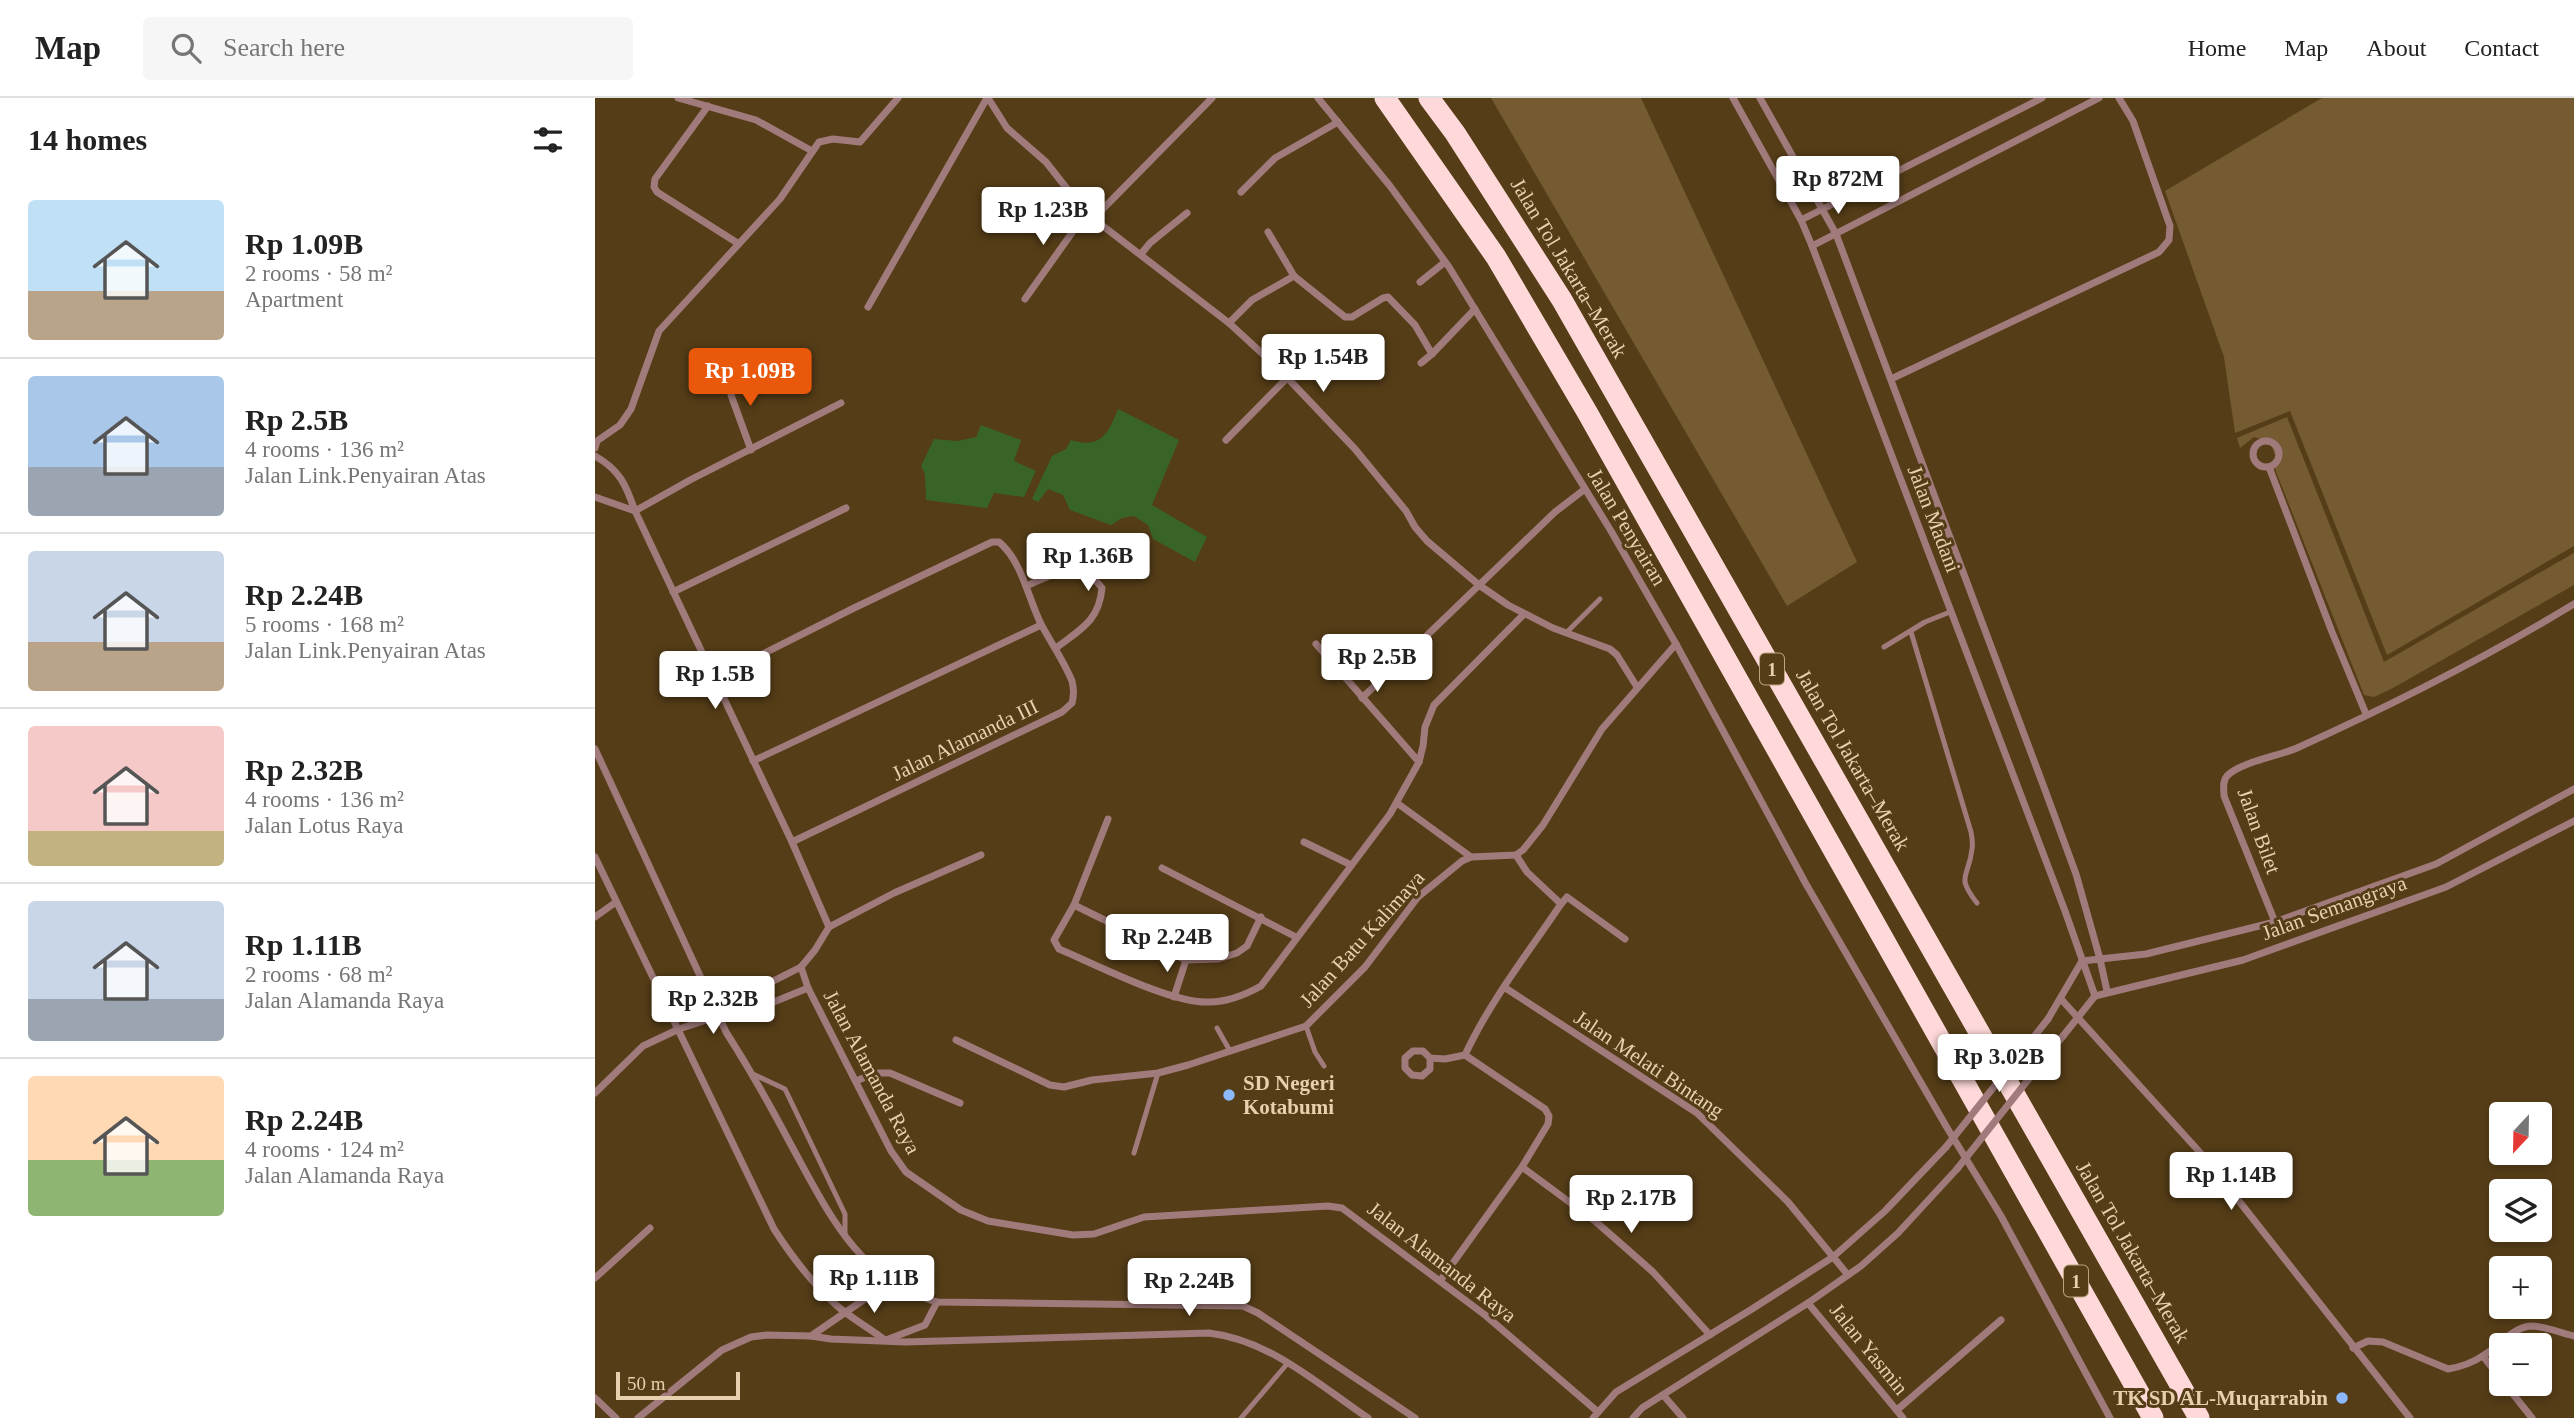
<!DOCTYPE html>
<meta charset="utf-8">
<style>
:root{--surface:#fff;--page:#f6f6f6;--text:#222;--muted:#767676;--line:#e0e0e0;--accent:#ea580c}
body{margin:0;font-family:Georgia,serif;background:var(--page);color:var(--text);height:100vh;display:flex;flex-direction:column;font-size:26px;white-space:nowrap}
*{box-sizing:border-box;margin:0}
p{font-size:23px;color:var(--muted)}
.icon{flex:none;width:38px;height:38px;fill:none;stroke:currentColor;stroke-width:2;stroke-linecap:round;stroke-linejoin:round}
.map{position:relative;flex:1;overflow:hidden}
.drawer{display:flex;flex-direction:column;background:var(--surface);width:595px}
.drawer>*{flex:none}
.needle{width:46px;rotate:202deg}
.fabs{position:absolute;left:1894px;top:1004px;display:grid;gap:14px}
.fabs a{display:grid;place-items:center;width:63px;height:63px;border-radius:7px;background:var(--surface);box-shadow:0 4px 10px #0003;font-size:35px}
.scale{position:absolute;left:21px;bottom:18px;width:124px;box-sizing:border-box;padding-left:7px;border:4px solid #e7d0ad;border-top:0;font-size:19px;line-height:24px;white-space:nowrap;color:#e7d0ad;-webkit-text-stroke:5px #553d17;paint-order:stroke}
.price{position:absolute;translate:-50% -60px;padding:0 16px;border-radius:7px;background:#fff;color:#222;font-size:23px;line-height:46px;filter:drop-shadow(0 2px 4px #0008)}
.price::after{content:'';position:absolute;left:50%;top:42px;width:21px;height:16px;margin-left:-10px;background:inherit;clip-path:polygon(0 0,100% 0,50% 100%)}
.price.selected{background:var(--accent);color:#fff}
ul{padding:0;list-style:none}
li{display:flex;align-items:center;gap:21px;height:175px;padding:0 28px}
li+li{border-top:2px solid var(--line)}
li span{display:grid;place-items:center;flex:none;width:196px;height:140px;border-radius:7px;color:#555}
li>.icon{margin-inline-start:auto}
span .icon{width:84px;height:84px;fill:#fffc;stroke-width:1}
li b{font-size:30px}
h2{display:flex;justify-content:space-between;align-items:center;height:84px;padding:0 28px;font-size:30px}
header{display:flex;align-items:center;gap:42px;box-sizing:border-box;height:98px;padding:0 35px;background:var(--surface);border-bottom:2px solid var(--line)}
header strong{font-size:33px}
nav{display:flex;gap:38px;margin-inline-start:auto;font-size:24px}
.search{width:490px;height:63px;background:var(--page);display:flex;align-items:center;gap:18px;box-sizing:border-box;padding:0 24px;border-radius:7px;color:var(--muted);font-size:26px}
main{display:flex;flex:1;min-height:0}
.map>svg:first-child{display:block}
.green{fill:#755b32}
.water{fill:#386525}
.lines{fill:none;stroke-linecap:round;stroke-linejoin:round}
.service{stroke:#a17b7c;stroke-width:5}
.minor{stroke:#a17b7c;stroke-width:7}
.motorway{stroke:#ffd9d9;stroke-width:21}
.minor-bridge{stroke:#a17b7c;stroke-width:7}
.poi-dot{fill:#8bb9fc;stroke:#553d17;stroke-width:2.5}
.labels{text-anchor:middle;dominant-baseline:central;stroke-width:6;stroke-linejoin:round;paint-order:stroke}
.shield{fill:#553d17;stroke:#bba480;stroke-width:2}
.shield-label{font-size:19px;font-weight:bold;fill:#e7d0ad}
.street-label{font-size:21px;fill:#e7d0ad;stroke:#553d17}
.poi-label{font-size:21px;font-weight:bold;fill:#e7d0ad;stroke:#553d17;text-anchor:start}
</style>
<header>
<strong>Map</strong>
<div class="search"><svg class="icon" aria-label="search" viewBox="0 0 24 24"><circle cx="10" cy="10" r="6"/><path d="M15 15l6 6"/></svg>Search here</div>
<nav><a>Home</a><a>Map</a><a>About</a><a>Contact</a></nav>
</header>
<main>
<section class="drawer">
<h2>14 homes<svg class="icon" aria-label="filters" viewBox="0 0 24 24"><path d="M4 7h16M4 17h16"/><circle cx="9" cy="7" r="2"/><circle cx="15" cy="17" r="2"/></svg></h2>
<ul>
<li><span style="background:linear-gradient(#bfe0f5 65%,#b9a48a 0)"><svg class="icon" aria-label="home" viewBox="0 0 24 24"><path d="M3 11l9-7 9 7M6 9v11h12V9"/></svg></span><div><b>Rp 1.09B</b><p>2 rooms · 58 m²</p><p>Apartment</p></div></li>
<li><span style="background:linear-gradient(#a9c7e8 65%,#9aa5b1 0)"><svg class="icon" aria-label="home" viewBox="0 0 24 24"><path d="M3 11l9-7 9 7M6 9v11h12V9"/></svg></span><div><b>Rp 2.5B</b><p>4 rooms · 136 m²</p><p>Jalan Link.Penyairan Atas</p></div></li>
<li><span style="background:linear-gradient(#c9d6e8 65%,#b9a48a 0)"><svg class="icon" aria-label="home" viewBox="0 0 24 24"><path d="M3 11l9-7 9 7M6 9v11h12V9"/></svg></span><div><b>Rp 2.24B</b><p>5 rooms · 168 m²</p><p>Jalan Link.Penyairan Atas</p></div></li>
<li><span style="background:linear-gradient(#f6c9c9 75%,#c2b280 0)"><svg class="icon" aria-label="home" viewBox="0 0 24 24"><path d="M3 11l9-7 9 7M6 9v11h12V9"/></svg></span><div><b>Rp 2.32B</b><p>4 rooms · 136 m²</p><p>Jalan Lotus Raya</p></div></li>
<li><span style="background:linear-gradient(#c9d6e8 70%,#9aa5b1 0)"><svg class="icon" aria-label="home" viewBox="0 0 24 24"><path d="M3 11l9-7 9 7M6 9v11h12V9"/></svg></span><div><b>Rp 1.11B</b><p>2 rooms · 68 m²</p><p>Jalan Alamanda Raya</p></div></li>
<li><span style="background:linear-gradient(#ffd9b3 60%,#8fb573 0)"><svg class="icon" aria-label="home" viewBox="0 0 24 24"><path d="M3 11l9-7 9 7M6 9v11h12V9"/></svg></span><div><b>Rp 2.24B</b><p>4 rooms · 124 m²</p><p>Jalan Alamanda Raya</p></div></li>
</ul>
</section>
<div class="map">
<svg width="1979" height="1320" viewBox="0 0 1979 1320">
<rect width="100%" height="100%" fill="#553d17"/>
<g class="green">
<polygon points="896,0 1046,0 1262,464 1192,508"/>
<polygon points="1727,0 1979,0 1979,448 1792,557 1695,313 1640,335 1629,259 1570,93"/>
<polygon points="1692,319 1789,564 1979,455 1979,487 1798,590 1779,599 1769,597 1678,366 1681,360 1675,344 1659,339 1645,350 1642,340"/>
</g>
<g class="water">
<path d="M523,311l61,31 -27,65 55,32 -12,25 -42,-23 -5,-14 -14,-9 -12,2 -11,7 -41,-15 -7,-15 -15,-6 -10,13 -6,-3 20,-43 14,-7 5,-9c29,9 37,-5 47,-31z"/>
<polygon points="386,327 426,342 419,363 441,373 429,399 399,395 392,410 331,402 330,376 326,368 339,341 363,343 381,339"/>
</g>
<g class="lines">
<g class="service">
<polyline points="972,534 1005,501"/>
<path d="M1316,534l60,200c1,5 2,12 1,17 -3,29 -17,26 5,54"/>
<polyline points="1289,549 1330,524 1355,514"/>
<polyline points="711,928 720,954 729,968"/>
<polyline points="622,930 635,953"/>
<polyline points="158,976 190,991 250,1116 250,1138"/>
<polyline points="539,1055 563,975"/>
<polyline points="646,1320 692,1266"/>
</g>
<g class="minor">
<polyline points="83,0 161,22 217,53"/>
<polyline points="393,0 412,30 451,64 491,115 634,225 683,270 760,351 811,413 820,429 832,443 884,487 913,507 958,530 1015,551 1022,557 1042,589"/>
<polyline points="723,0 795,88 854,169 1016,433 1081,546 1007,631 948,727 928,752 921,757 876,759 802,705"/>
<polyline points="1138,0 1206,122 1217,148 1470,813 1500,898"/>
<polyline points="1165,0 1241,136 1450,692 1481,776 1505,861 1551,856 1680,824 1841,766 1979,691"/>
<polyline points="113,8 60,81 59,89 62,94 144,146"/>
<polyline points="646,94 680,60 743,24"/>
<polyline points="498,121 617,0"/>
<polyline points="1206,122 1447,0"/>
<polyline points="673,134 699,178 750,219 757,219 788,200 793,199 820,227 837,256 880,211"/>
<polyline points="1217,148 1504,0"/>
<polyline points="546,156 555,145 592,115"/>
<polyline points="825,184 850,164"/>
<polyline points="430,201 491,115"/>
<polyline points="273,209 392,0"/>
<polyline points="634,225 657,202 699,178"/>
<polyline points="826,265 837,256"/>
<polyline points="136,272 136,297 156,352"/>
<polyline points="1296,281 1564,154 1574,142 1575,128 1538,23 1524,0"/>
<polyline points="631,342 692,280"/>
<circle cx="1671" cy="356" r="13"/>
<polyline points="0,350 2,343 25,327 36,311 64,233 185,101 224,44 238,41 265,44 303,0"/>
<path d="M0,358c25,14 31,29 40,55l55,-31 151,-77"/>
<polyline points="1674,369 1737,534 1771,616"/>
<polyline points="0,399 40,413 197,744 234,829"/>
<path d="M431,488c29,-12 53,-29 76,2 -3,33 -21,41 -46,60"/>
<polyline points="78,494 251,410"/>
<polyline points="721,546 824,664"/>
<polyline points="1081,546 1211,786 1351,1028 1406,1118 1515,1320"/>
<path d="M120,580l139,-70 138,-66h7c23,19 29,56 42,82 10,19 23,37 31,57 2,8 2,15 0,22l-10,9 -270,130"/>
<polyline points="767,600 960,414 990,391"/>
<path d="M0,651l131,283c23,36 44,73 64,111 37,67 67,136 147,159l306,4 15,7 157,105"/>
<polyline points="158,663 446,527"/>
<polyline points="709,744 756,767"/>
<path d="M0,759l179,372c18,28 38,54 62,76 15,13 33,23 49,35"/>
<polyline points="567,770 701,839"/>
<polyline points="966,806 972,799 1030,841"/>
<polyline points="479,807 513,721"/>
<polyline points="0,819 21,804"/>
<path d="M666,819l-14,29 -10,7 -19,6 -32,1 -112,-55 -20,35 5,9c36,15 113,55 150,53 18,0 36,-7 52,-16l129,-172 29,-52 4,-16 2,-19 9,-22 90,-91"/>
<path d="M1680,824l-51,-126c0,-7 -2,-15 3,-20 13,-14 52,-20 70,-28 95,-43 188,-90 277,-144"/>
<polyline points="234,829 220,852 206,869 213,890 296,1053 311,1074 366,1112 393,1123 478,1137 499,1136 549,1119 733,1108 747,1110 890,1217 1003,1314"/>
<polyline points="234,829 299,795 386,757"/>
<polyline points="1487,863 1505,861 1512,893"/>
<polyline points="909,889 1102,1015 1193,1104 1253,1177"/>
<polyline points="1500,898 1648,862 1851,789 1979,723"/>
<polyline points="579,899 591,862"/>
<polyline points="1466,901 1610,1060 1815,1320"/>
<polyline points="133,915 137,904 206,869"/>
<polyline points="1453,921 1487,863"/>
<polyline points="1468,938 1500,898"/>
<polyline points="361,942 455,987 469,989 497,982 563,975 593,967 711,928 770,869 823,799 867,763 876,759"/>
<path d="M835,960v11l-8,7 -10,-1 -7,-7v-10l8,-7h10l7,7 15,1 20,-4c25,-54 63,-102 96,-151l-34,-32 -11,-17"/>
<polyline points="261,983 280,975 295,975 365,1005"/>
<polyline points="0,995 48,948 84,931 133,915 144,918 213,890"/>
<polyline points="927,1069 1000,1123 1058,1174 1115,1237"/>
<polyline points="0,1180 55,1130"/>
<polyline points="845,1183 927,1069 953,1026 954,1018 950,1011 870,957"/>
<polyline points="1213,1205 1308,1320"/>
<path d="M216,1238l20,3 74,3 304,-9c61,7 110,52 159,85"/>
<polyline points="291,1242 330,1227 342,1204"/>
<path d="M1758,1250l15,-7 15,1 65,27c12,-2 26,-7 36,-14 15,-9 29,-28 47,-29 14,0 29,7 43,10"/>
<polyline points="1888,1258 1906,1281"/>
<polyline points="1910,1286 1937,1320"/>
<polyline points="1069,1298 1088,1320"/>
<polyline points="0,1300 21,1320"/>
<polyline points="1302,1312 1406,1222"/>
<polyline points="43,1320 127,1252 156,1239 172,1237 216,1238 296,1183"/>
<polyline points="998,1320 1021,1294 1157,1211 1238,1159 1290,1113 1351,1049"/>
<polyline points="1038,1320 1047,1310 1213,1205 1266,1168 1303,1135 1362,1071"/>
</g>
<g class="motorway">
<polyline points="790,0 901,159 992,314 1558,1320"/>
<polyline points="834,0 860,35 967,202 1604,1320"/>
</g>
<g class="minor-bridge">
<polyline points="1351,1049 1453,921"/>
<polyline points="1362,1071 1468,938"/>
</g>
</g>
<g class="poi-dot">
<circle cx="634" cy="997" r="7"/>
<circle cx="1747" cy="1300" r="7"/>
</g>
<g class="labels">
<g class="shield">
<rect x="1165" y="555.5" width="24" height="31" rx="5"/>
<rect x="1469" y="1167.5" width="24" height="31" rx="5"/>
</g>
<g class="shield-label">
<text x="1177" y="571">1</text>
<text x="1481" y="1183">1</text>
</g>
<g class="street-label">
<text transform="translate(974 170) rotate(59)">Jalan Tol Jakarta–Merak</text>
<text transform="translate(1339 421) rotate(69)">Jalan Madani</text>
<text transform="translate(1032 429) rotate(59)">Jalan Penyairan</text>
<text transform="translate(370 642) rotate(-26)">Jalan Alamanda III</text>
<text transform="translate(1258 662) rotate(60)">Jalan Tol Jakarta–Merak</text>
<text transform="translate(1664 733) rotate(70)">Jalan Bilet</text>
<text transform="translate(1739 810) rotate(-20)">Jalan Semangraya</text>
<text transform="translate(767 841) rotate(-48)">Jalan Batu Kalimaya</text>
<text transform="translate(1054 966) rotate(34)">Jalan Melati Bintang</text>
<text transform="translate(277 974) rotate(62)">Jalan Alamanda Raya</text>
<text transform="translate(1538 1154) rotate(60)">Jalan Tol Jakarta–Merak</text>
<text transform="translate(847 1164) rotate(38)">Jalan Alamanda Raya</text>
<text transform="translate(1274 1251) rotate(51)">Jalan Yasmin</text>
</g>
<g class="poi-label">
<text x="648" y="985">SD Negeri<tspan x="648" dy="24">Kotabumi</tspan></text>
<text x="1733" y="1300" text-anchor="end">TK SD AL-Muqarrabin</text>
</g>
</g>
</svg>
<div class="fabs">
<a><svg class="needle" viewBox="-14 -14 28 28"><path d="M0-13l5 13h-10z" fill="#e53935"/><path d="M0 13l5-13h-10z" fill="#767676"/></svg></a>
<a><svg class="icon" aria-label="layers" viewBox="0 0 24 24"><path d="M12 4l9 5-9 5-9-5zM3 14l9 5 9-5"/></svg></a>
<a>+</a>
<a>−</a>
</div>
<div class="scale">50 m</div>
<b class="price" style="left:1243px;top:118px">Rp 872M</b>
<b class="price" style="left:448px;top:149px">Rp 1.23B</b>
<b class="price" style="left:728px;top:296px">Rp 1.54B</b>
<b class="price selected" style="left:155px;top:310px">Rp 1.09B</b>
<b class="price" style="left:493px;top:495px">Rp 1.36B</b>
<b class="price" style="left:782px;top:596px">Rp 2.5B</b>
<b class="price" style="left:120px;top:613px">Rp 1.5B</b>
<b class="price" style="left:572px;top:876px">Rp 2.24B</b>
<b class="price" style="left:118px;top:938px">Rp 2.32B</b>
<b class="price" style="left:1404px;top:996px">Rp 3.02B</b>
<b class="price" style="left:1636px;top:1114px">Rp 1.14B</b>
<b class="price" style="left:1036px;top:1137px">Rp 2.17B</b>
<b class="price" style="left:279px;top:1217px">Rp 1.11B</b>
<b class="price" style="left:594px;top:1220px">Rp 2.24B</b>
</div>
</main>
